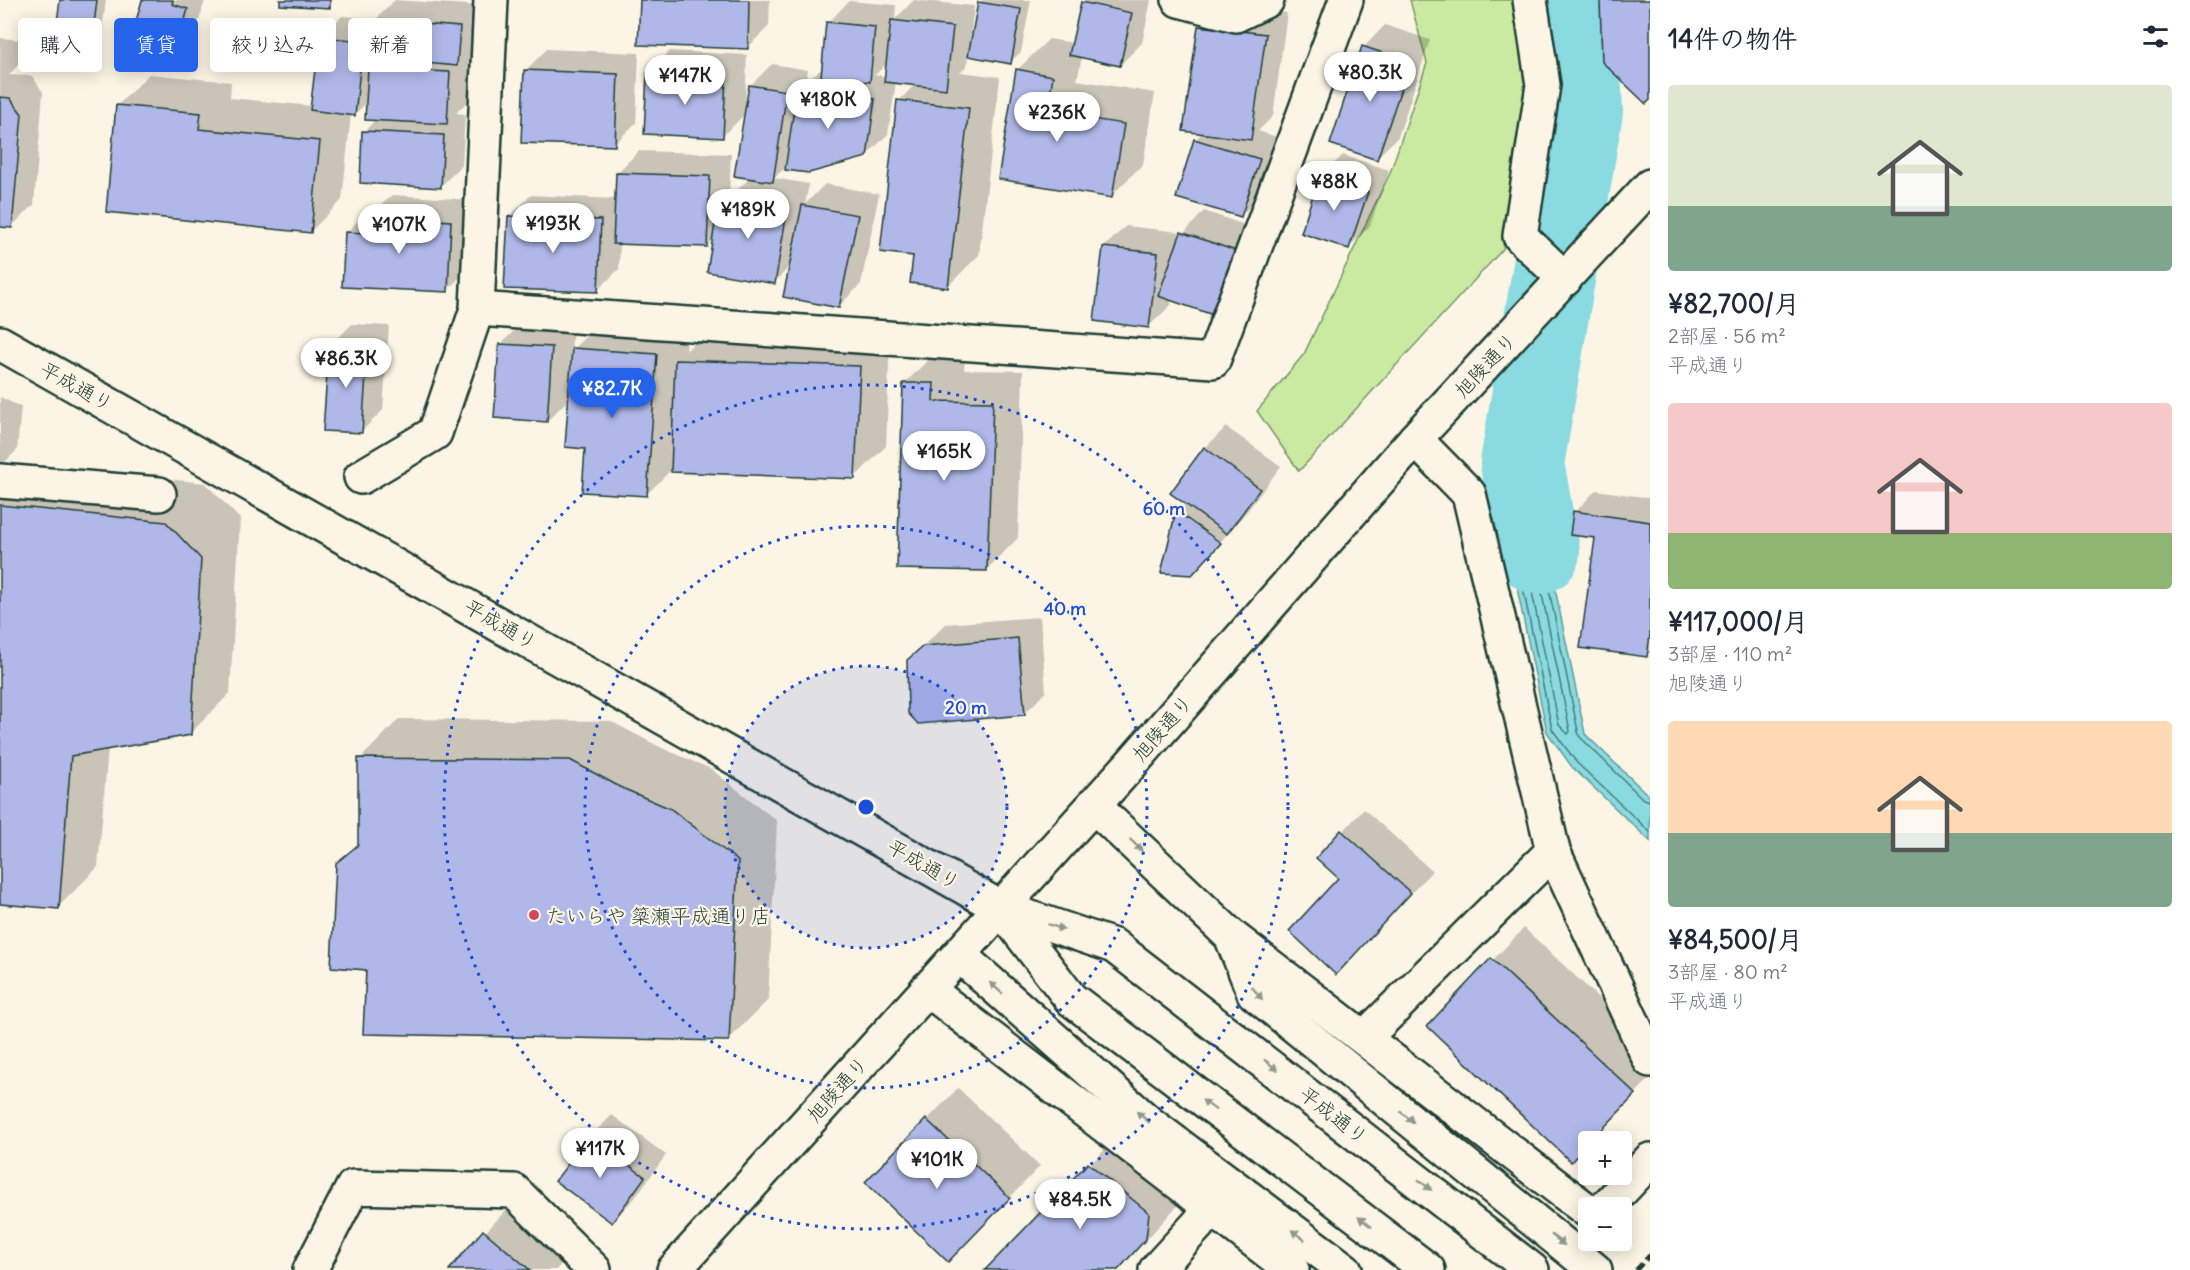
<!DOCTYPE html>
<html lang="ja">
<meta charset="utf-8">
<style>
:root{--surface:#fff;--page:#f2f2f3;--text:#1f2937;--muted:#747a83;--accent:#2563eb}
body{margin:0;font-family:Delius,"Klee One",sans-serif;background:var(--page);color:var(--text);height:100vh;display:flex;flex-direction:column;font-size:22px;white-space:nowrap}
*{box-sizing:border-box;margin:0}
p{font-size:20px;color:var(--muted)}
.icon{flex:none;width:33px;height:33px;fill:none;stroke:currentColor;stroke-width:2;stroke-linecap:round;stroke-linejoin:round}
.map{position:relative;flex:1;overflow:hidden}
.details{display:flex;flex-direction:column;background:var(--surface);width:540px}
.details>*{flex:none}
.top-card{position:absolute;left:18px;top:18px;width:570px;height:54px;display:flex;gap:12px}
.tools{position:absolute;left:1578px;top:1131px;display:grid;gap:12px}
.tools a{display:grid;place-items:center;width:54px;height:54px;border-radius:6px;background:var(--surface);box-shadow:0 3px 15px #0003;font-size:30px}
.price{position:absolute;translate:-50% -51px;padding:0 14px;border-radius:21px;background:#fff;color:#222;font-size:20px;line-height:39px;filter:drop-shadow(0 2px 3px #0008)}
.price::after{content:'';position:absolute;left:50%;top:36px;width:18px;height:14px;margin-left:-9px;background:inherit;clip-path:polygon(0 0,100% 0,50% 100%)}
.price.current{background:var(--accent);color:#fff}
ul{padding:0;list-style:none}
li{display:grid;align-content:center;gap:12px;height:318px;padding:0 18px}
li span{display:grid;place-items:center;height:186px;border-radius:6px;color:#555}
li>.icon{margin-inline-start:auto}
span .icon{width:108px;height:108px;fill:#fffc;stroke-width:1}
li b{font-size:26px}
h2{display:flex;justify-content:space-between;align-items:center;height:72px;padding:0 18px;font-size:26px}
.tag{padding:0 21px;border-radius:6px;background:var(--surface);box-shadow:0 3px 15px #0003;font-size:21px;line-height:54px}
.tag.current{background:var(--accent);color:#fff}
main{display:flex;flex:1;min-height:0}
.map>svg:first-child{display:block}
.green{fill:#cbeaa1;stroke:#75946a;stroke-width:1.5}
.water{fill:#8adbe1;stroke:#5f9c9c;stroke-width:1.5}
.shadow{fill:#0003;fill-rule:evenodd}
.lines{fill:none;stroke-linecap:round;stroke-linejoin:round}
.shore{stroke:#4a7c79;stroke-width:1.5}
.river{stroke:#8adbe1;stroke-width:84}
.building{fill:#afb8e8;stroke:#1f3d34;stroke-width:1.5}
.minor-casing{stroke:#1f3d34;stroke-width:38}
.tertiary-casing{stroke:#1f3d34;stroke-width:38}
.primary-casing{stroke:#1f3d34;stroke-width:38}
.minor{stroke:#fcf5e5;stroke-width:33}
.tertiary{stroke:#fcf5e5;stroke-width:33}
.primary{stroke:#fcf5e5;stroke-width:33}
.rail{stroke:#1f3d34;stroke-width:4.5;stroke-dasharray:9 4.5;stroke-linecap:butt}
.oneway{fill:#8e998c}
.ring{fill:none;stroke:#1d4ed8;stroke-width:3;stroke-dasharray:3 6}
.poi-dot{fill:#d1495b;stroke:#fcf5e5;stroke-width:2}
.labels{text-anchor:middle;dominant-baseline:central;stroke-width:4.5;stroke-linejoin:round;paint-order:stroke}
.street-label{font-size:20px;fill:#1f3d34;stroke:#fcf5e5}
.poi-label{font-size:20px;fill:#1f3d34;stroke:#fcf5e5;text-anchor:start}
.centre{fill:#1d4ed8;stroke:#fcf5e5;stroke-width:3}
.ring-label{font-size:18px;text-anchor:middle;font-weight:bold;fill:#1d4ed8;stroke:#fcf5e5;stroke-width:4.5;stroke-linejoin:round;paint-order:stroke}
</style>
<main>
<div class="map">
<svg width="1650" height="1270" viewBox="0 0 1650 1270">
<rect width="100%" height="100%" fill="#fcf5e5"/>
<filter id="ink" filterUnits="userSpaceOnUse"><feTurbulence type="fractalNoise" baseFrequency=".0167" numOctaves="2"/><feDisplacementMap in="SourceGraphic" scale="12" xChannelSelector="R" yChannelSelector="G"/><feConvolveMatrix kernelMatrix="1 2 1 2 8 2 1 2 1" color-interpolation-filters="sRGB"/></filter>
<g filter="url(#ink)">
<polygon class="green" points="1410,0 1513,0 1527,86 1503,249 1299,471 1257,411 1304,354 1390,173 1427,63"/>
<g class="water">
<polygon points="1563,0 1590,0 1595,110 1588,170 1554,208 1568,110"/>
<polygon points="1554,407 1536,496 1585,734 1650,797 1650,841 1572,767 1547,732 1518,593 1508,458"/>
</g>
<g class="shadow">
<polygon points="61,0 106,0 100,45 89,55"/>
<polygon points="143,0 205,0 199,21 178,43"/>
<polygon points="395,0 481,6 478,42 471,50 468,101 456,113 465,114 462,165 440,187 364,132 376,119 368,101 355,114 351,114 342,200 310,232 118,105 149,74 231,82 230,98 312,106 321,37 342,16 376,19"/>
<polygon points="641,0 770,0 769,26 747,48"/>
<path d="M914,0l60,6 -4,33 3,1 9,-40h49l-10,52 -11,10 -42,-7 -1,11 -7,6 40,5 -21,178 -31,31 -33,-31 -16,-154 16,-17 -19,-2 -8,52 -22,22 -78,9 -14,13 35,6 -4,20 20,-20 54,10 -18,90 -22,22 -48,-41 -17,18 -60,-45 -8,8 -86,-3 -1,26 -21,21 -89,-73 22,-22 85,4 1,-26 22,-22 92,3 -2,44 22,-21 -5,-64 -24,24 -74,-64 22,-22 77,4 -2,52h2l3,-21 22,-22 36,6 -2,11 17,-13 5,-45 21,-22 47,4 -1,14zM888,62l-2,14 -11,-1z"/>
<polygon points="1084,0 1151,0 1142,43 1120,65 1082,57 1077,80 1155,93 1143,164 1111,196 999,178 1017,70 1049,39 1073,43"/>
<polygon points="1221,5 1287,13 1273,116 1258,131 1280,138 1263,194 1241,215 1195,140 1203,132 1199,26"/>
<polygon points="1385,25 1430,40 1398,137 1376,158 1364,47"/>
<polygon points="0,38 23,40 20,63 9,75 32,76 43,92 34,205 12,226 0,226"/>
<polygon points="547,49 639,53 636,123 614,144 525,71"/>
<polygon points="1343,155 1389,170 1370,226 1349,247 1302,232 1321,176"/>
<polygon points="392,195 473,200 469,269 447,290 346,233 368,211 375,211"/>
<polygon points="1204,211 1260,230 1238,293 1171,299 1171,305 1149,326 1104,247 1126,226 1179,232 1178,240"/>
<polygon points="605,317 688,323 686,351 708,329 890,335 886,446 855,477 671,470 647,494 587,448 570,398 547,421 500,345 522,323 573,326 571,351"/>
<polygon points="352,324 389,326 383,410 361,432 330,346"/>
<polygon points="936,352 965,352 964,370 1023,371 1018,538 986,570 905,383"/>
<polygon points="0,397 21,407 17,450 5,462 205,483 240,519 230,693 191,733 108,748 98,867 58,907 0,902"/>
<polygon points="1226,427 1281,466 1248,510 1203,562 1163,572 1178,512 1187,503 1205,448"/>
<polygon points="1596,490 1650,498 1650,652 1646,656 1596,537 1575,512"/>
<polygon points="1040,617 1046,692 1024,714 908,660 946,624"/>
<polygon points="399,719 610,721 662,748 711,769 777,821 768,1000 728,1040 368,968 337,864 359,842 360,759"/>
<polygon points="1364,809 1432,871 1336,973 1340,878 1318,858"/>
<polygon points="1524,928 1650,1046 1650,1078 1602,1128 1429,1026"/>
<polygon points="958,1088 1040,1166 980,1229 867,1182"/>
<polygon points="612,1115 666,1155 634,1199 612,1221 590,1137"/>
<polygon points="1121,1133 1180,1181 1177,1206 1119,1270 987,1270"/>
<polygon points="506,1210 565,1259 556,1270 451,1270"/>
</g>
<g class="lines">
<g class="shore">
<polyline points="1569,0 1574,110 1564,180 1567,183 1582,167 1589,110 1584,0"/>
<polygon points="1532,558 1535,560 1570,731 1568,734 1559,725 1532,592 1529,560"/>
<polyline points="1650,801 1643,799 1579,736 1530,497 1542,438 1538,434 1514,462 1524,593 1552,729 1577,763 1650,832"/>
</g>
<polyline class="river" points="1538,552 1522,464 1581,111 1575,0"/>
</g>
<g class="building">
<polygon points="60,0 97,0 90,57 53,52"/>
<polygon points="142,0 173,0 172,4 188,9 178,45 133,32"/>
<polygon points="280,0 330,0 330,8 280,5"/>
<polygon points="640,0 749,0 748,49 638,45"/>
<polygon points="1600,0 1650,0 1650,100 1646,104 1602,62"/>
<polygon points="978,2 1021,9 1011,64 968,56"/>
<polygon points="1081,2 1132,13 1120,66 1069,55"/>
<polygon points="373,20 460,27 457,66 370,58"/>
<polygon points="891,20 953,27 946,89 884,82"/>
<polygon points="826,22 875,27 870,82 821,77"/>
<polygon points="1198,26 1266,34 1251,140 1183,131"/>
<polygon points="319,37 363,41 355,116 310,110"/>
<polygon points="1362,46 1410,62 1377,160 1330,144"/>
<polygon points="368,68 450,72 447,124 365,120"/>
<polygon points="1016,69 1053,76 1047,112 1124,124 1112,198 998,179"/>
<polygon points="524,70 618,74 615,146 521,143"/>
<polygon points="647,73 726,77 723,138 644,134"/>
<polygon points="749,85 787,91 773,182 734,176"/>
<polygon points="797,88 875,99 867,157 809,173 785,170"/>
<polygon points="0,97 10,98 22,114 12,228 0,227"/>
<polygon points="897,100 969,108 948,288 910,283 913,256 880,252"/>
<polygon points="116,105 201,113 199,129 320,141 311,233 106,212"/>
<polygon points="362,131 444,135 441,188 360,183"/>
<polygon points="1194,139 1260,159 1241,217 1176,198"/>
<polygon points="616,173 710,176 707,247 613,244"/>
<polygon points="1319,176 1368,192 1349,249 1301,233"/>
<polygon points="729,196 788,205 775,284 707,272 717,212 726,214"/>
<polygon points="802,205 858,215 839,308 783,297"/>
<polygon points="368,216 451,221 448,292 342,287 345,232 367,233"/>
<polygon points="508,216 601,220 598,292 504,289"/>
<polygon points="1181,232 1239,252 1216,316 1158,296"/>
<polygon points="1103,247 1158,253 1149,328 1094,321"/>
<polygon points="499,344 552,347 547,422 494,418"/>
<polygon points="329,345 368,347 362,433 323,431"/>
<polygon points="572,348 657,354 647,496 582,492 585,449 565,447"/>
<polygon points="675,360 860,366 855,479 671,472"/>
<polygon points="903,383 934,383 933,401 993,402 987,571 897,569"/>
<polygon points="1204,447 1260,489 1227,534 1170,493"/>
<polygon points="0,505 166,522 201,559 191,735 71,756 59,909 0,904"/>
<polygon points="1176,511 1221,543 1192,575 1161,573"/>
<polygon points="1573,511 1650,522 1650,635 1647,657 1580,648 1595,538 1570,535"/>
<polygon points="1018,638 1025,715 918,724 908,713 907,660 923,646"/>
<polygon points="358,758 570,760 622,788 671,809 738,861 729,1041 363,1034 366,970 331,967 336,863 358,845"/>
<polygon points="1341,830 1411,893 1336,975 1289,931 1338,878 1316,858"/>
<polygon points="1491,958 1636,1094 1571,1162 1427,1026"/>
<polygon points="926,1119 1010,1198 948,1262 865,1182"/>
<polygon points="589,1136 645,1177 612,1223 555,1181"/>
<polygon points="1088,1163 1149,1213 1146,1239 1118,1270 985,1270"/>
<polygon points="483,1230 530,1270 449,1270"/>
</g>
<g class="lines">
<defs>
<g id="minor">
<polyline points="1179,0 1236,15 1267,0"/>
<polyline points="1530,0 1543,85 1520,236 1565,279"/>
<polyline points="477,309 1213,361 1346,0"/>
<polyline points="1415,439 1469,494 1553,851 1650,1060"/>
<polyline points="361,477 435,433 477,309 491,0"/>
<polyline points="0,481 159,494"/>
<polyline points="1093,805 1231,936 1254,993 1595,1270"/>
<polyline points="1231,936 1588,1211"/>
<polyline points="959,955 1149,1123 1345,1270"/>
<polyline points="927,989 1292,1270"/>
<polyline points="1364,1038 1553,851"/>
<polyline points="1605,1208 1650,1160"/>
<polyline points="310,1270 353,1187 514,1191 594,1270"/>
<polyline points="1156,1270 1212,1209"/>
</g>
<polyline id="tertiary" points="674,1270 1132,763 1415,439 1650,186"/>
<g id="primary">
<polyline points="0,343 1001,908 1114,946 1532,1270"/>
<polyline points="1001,908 1071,999 1428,1270"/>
</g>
</defs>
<use href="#minor" class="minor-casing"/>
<use href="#tertiary" class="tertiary-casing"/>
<use href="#primary" class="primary-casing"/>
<use href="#minor" class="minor"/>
<use href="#tertiary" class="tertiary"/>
<use href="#primary" class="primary"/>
<polyline class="rail" points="1636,1270 1650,1255"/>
</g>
<defs><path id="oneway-solid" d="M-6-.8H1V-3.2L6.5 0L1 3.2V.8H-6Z" transform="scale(1.5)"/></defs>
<g class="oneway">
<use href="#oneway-solid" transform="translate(1136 845) rotate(44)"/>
<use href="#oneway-solid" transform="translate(1056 927) rotate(19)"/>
<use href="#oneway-solid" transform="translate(996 988) rotate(-139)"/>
<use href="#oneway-solid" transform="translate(1257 993) rotate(51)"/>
<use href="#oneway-solid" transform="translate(1271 1065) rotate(38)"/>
<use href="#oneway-solid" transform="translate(1209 1105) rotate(-143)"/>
<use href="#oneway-solid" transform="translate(1143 1117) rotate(-139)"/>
<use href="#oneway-solid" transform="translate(1407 1117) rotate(39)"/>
<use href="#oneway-solid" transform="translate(1425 1185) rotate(38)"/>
<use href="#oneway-solid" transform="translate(1365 1222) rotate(-143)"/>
<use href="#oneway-solid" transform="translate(1298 1235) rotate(-143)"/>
<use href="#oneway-solid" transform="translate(1558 1240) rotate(39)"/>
</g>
</g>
<circle cx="866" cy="807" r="141" fill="#1d4ed8" fill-opacity=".12"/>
<g class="ring">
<circle cx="866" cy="807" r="141"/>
<circle cx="866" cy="807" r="281"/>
<circle cx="866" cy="807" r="422"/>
</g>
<circle class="poi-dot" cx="534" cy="915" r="6"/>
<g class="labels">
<g class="street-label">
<text transform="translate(1485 365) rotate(-47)">旭陵通り</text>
<text transform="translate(77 386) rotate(29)">平成通り</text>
<text transform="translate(501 624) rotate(30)">平成通り</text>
<text transform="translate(1162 728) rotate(-49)">旭陵通り</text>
<text transform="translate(924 864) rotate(30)">平成通り</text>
<text transform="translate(837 1089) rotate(-48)">旭陵通り</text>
<text transform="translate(1334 1115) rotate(38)">平成通り</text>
</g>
<g class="poi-label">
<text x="546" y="915">たいらや 簗瀬平成通り店</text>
</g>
</g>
<circle cx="866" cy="807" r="9" class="centre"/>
<g class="ring-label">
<text x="1164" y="515">60 m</text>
<text x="1065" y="615">40 m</text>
<text x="966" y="714">20 m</text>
</g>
</svg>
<div class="tools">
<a>+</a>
<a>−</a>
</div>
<b class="price" style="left:1370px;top:103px">¥80.3K</b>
<b class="price" style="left:685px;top:106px">¥147K</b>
<b class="price" style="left:828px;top:130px">¥180K</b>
<b class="price" style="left:1057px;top:143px">¥236K</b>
<b class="price" style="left:1334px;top:212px">¥88K</b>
<b class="price" style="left:748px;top:240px">¥189K</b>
<b class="price" style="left:553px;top:254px">¥193K</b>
<b class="price" style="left:399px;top:255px">¥107K</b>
<b class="price" style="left:346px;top:389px">¥86.3K</b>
<b class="price current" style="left:612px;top:419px">¥82.7K</b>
<b class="price" style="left:944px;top:482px">¥165K</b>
<b class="price" style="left:600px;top:1179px">¥117K</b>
<b class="price" style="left:937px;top:1190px">¥101K</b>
<b class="price" style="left:1080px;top:1230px">¥84.5K</b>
<div class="top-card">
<a class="tag">購入</a>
<a class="tag current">賃貸</a>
<a class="tag">絞り込み</a>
<a class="tag">新着</a>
</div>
</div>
<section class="details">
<h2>14件の物件<svg class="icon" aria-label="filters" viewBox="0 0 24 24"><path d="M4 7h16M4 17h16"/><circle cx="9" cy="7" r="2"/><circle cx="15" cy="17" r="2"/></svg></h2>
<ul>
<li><span style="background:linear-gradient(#dfe7d0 65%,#7fa58c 0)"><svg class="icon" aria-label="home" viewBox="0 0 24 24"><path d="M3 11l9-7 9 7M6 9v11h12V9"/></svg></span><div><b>¥82,700/月</b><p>2部屋 · 56 m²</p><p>平成通り</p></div></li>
<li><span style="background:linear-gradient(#f6c9c9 70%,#8fb573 0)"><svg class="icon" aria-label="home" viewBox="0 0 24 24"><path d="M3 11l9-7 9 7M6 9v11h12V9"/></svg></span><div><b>¥117,000/月</b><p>3部屋 · 110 m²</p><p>旭陵通り</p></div></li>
<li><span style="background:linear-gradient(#ffd9b3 60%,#7fa58c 0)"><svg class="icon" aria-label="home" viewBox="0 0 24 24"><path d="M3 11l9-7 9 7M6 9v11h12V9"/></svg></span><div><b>¥84,500/月</b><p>3部屋 · 80 m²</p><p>平成通り</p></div></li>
</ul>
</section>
</main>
